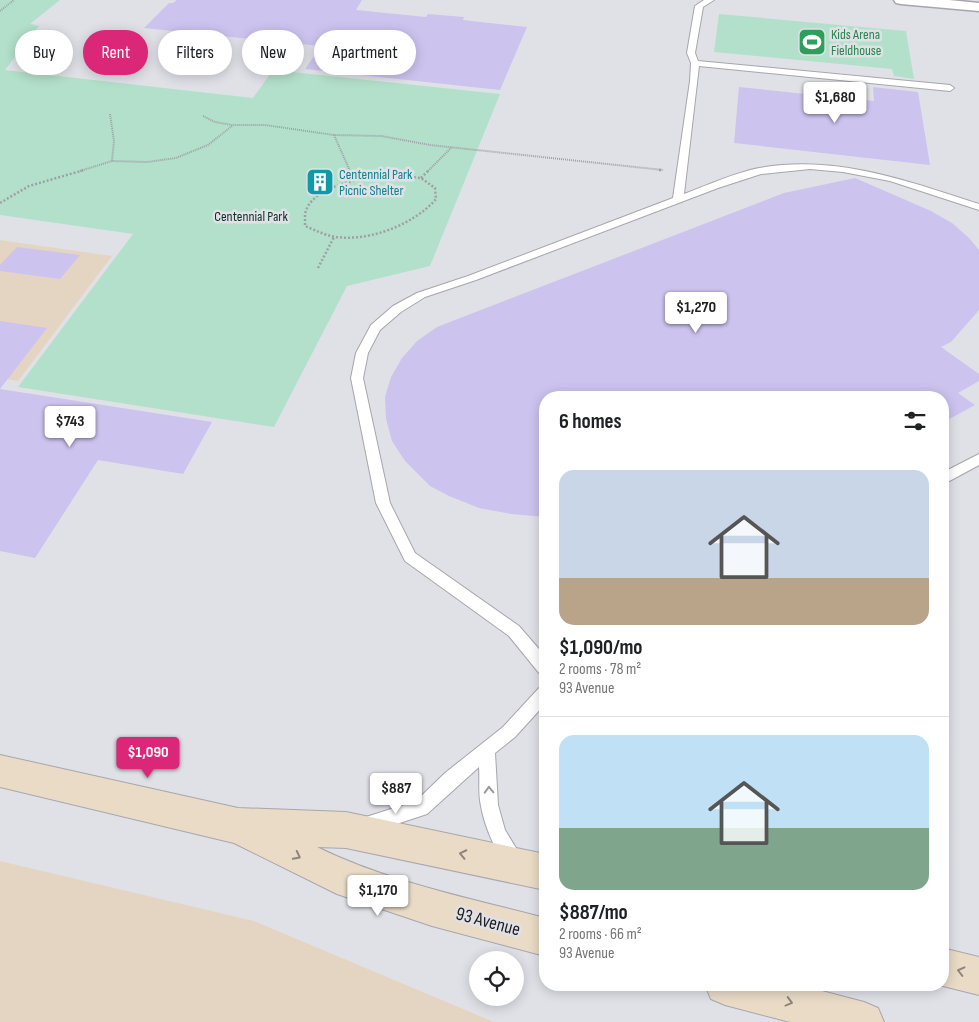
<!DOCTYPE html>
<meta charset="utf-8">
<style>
:root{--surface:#fff;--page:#f6f6f6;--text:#202124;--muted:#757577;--line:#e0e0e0;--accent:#db2777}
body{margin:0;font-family:"Sofia Sans Condensed",sans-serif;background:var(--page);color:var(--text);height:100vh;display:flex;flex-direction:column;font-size:19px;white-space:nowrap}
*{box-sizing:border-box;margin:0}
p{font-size:16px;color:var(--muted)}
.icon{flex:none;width:28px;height:28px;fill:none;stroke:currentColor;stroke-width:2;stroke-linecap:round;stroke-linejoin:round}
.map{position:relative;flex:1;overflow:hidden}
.drawer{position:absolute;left:539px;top:391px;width:410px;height:600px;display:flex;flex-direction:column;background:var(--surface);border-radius:20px;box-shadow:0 2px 12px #0003}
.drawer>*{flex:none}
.banner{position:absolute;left:15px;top:30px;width:449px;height:45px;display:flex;gap:10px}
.buttons{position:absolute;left:469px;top:951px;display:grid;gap:10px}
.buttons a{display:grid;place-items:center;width:55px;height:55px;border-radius:50%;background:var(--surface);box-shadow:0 2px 12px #0003;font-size:25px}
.price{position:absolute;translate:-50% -42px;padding:0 11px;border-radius:5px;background:#fff;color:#222;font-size:16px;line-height:32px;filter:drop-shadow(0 1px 2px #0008)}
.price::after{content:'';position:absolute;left:50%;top:30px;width:15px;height:11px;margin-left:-8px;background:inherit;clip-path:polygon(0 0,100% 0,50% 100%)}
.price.on{background:var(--accent);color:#fff}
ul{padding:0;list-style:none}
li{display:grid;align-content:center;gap:10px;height:265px;padding:0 20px}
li+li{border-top:1px solid var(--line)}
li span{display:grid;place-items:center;height:155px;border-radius:15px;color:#555}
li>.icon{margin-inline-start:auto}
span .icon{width:90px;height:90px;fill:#fffc;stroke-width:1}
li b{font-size:21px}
h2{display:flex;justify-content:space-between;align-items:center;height:60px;padding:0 20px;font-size:21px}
.pill{padding:0 18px;border-radius:22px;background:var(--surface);box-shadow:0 2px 12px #0003;font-size:18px;line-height:45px}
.pill.on{background:var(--accent);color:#fff}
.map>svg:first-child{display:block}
.commercial{fill:#e4d5c2}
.green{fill:#b3e0ca}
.building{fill:#ccc3ef}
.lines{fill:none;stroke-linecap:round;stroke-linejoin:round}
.service-casing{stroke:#a6a6ac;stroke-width:2}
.minor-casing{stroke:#a6a6ac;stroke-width:3}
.secondary-casing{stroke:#a6a6ac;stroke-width:2}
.path-far1{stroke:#9fa0a5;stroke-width:2;stroke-dasharray:1 1;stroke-linecap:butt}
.path{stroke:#9fa0a5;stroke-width:2.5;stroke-dasharray:2 2;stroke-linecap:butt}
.service{fill:#fff;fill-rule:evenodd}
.minor{fill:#fff;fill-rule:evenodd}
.secondary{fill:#e9dbc6;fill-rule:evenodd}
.oneway{stroke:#9a9a9b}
.oneway2{stroke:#8e867c}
.labels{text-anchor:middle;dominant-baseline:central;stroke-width:5;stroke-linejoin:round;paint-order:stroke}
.far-leisure-label{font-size:14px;fill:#27864d;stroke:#e0e1e7;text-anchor:start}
.far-culture-label{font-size:14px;fill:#0d838f;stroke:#e0e1e7;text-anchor:start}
.far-park-label{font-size:14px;fill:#073222;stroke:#e0e1e7}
.near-street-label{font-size:19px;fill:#1e1f21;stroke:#e0e1e7}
</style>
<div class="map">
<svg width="979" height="1022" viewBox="0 0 979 1022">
<rect width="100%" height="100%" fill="#e0e1e7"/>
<g class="commercial">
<polygon points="0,240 112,256 18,381 0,378"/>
<polygon points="0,861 254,921 494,1022 0,1022"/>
</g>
<g class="green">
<polygon points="0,0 60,0 30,24 39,26 5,70 253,98 273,70 500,94 430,266 347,286 274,427 18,387 133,234 0,215"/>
<polygon points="719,14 906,31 914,79 894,76 892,69 714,52"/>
</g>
<g class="building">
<polygon points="177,0 362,0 356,10 426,17 428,14 464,17 463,20 527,27 500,90 305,69 321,46 144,28 169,3 173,3"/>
<polygon points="739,87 874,101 873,87 918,92 930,165 734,143"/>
<polygon points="855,178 931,211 952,223 969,238 979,250 979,310 951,342 941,347 979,374 979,381 958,393 975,405 942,423 942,398 545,398 545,517 511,514 479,508 449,496 430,486 405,461 392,441 386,419 385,397 391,377 402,358 417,341 437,327 784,193"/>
<polygon points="17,247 80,255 60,279 0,271 0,265"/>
<polygon points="0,321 47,328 0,389 212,422 183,474 98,460 35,558 0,551"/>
</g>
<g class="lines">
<defs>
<g id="service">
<path d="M704,0h10l-11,7 -8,46 3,8 252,24 4,3 -4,3 -251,-25 -15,128c24,-9 50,-21 75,-26 76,-14 149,13 220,36v6l-89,-29 -47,-9 -33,-3 -49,5 -43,14 -242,92 -51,17 -24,15 -21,18 -12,23 -5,25 27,125 25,50 104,73 26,30v19l-6,-2 -30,-37 -104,-75 -29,-58 -25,-125 5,-25 15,-28 22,-19 24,-13 51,-17 205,-78 17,-117 1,-18 -4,-10 8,-47z"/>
<polygon points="979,454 979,465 942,485 942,473"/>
<path d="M545,686v18l-30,33 -20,16 3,52 7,25 19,31 -3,6 -6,3c-17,-7 -31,-46 -34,-64 -3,-12 -1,-27 -2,-39l-52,47 -58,19 -6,-3 -3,-6 3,-6 53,-17 29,-28 58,-46 36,-39z"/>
</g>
<polygon id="minor" points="894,0 949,0 979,3 979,11 901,4 896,3"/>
<g id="secondary">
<path d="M0,755l238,53 108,4 199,42v36l-199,-42 -29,-1c71,35 152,51 228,71v38l-113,-30 -95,-32 -103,-51 -234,-56z"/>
<polygon points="942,948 979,957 979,995 939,985 942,985"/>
<polygon points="705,985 799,985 864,1002 878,1008 884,1022 790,1022 725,1005 711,999"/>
</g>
</defs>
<use href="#service" class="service-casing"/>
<use href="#minor" class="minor-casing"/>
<use href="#secondary" class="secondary-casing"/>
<g class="path-far1">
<polyline points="0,11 14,0"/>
<polyline points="110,114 114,141 112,161"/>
<polyline points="203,116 215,122 232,125 265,125 334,135 381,136 430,145 663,170"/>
<polyline points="334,135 350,171"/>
<polyline points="80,171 112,161 147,162 176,158 208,145 232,126"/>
<polyline points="428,171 452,147"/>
</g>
<g class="path">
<polyline points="349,170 354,180"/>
<polyline points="659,170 663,170"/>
<path d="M390,175l31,3 14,10 1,11c-23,27 -74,46 -109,36 -8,-3 -15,-6 -22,-9 0,-4 0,-8 0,-12 6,-29 61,-37 85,-39z"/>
<polyline points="421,178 429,170"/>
<polyline points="0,203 29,186 84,170"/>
<polyline points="318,268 334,237"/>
</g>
<use href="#service" class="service"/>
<use href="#minor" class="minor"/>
<use href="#secondary" class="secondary"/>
</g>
<defs><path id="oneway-chevron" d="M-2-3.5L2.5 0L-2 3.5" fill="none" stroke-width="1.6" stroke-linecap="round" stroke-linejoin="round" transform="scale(1.25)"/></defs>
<use class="oneway" href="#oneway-chevron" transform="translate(489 790) rotate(-92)"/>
<g class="oneway2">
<use href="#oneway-chevron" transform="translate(463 854) rotate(-168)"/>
<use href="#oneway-chevron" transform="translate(297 856) rotate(27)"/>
<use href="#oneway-chevron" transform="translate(961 971) rotate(-166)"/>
<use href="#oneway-chevron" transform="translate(789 1002) rotate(15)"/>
</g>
<defs>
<symbol id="stadium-square" viewBox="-11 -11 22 22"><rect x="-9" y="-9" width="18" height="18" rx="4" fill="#2e9e5b" stroke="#e0e1e7"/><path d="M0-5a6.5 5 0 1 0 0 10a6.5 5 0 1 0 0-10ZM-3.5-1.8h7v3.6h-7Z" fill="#fff"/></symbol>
<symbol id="building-square" viewBox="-11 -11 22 22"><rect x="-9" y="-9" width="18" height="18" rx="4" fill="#0f9aa8" stroke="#e0e1e7"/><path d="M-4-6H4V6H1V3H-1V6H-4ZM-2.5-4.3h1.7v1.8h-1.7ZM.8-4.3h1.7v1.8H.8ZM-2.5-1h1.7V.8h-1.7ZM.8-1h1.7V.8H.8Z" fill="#fff"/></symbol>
</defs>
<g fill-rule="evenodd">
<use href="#stadium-square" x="796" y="26" width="32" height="32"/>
<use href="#building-square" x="304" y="166" width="32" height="32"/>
</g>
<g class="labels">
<g class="far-leisure-label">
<text x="831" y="34">Kids Arena<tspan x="831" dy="16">Fieldhouse</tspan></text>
</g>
<g class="far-culture-label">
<text x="339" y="174">Centennial Park<tspan x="339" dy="16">Picnic Shelter</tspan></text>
</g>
<g class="far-park-label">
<text x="251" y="216">Centennial Park</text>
</g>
<g class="near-street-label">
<text transform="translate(488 922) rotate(15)">93 Avenue</text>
</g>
</g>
</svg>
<div class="buttons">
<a><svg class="icon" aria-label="locate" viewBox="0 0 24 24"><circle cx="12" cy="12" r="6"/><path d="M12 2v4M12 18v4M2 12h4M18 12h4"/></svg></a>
</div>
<b class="price" style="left:835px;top:124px">$1,680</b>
<b class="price" style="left:696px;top:334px">$1,270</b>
<b class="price" style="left:70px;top:448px">$743</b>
<b class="price on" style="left:148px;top:779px">$1,090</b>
<b class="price" style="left:396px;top:815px">$887</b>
<b class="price" style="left:378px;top:917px">$1,170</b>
<div class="banner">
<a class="pill">Buy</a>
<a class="pill on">Rent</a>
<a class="pill">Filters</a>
<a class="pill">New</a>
<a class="pill">Apartment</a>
</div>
<section class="drawer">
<h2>6 homes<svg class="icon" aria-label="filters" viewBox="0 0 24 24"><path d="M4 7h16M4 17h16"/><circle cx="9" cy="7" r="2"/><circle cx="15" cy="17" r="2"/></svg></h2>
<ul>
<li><span style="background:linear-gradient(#c9d6e8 70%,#b9a48a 0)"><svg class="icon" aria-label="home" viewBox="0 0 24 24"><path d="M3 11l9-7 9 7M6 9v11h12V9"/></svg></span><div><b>$1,090/mo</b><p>2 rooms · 78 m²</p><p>93 Avenue</p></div></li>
<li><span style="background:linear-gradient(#bfe0f5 60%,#7fa58c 0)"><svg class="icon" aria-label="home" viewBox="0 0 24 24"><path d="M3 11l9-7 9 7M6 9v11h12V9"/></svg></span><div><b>$887/mo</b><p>2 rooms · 66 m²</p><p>93 Avenue</p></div></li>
</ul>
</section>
</div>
